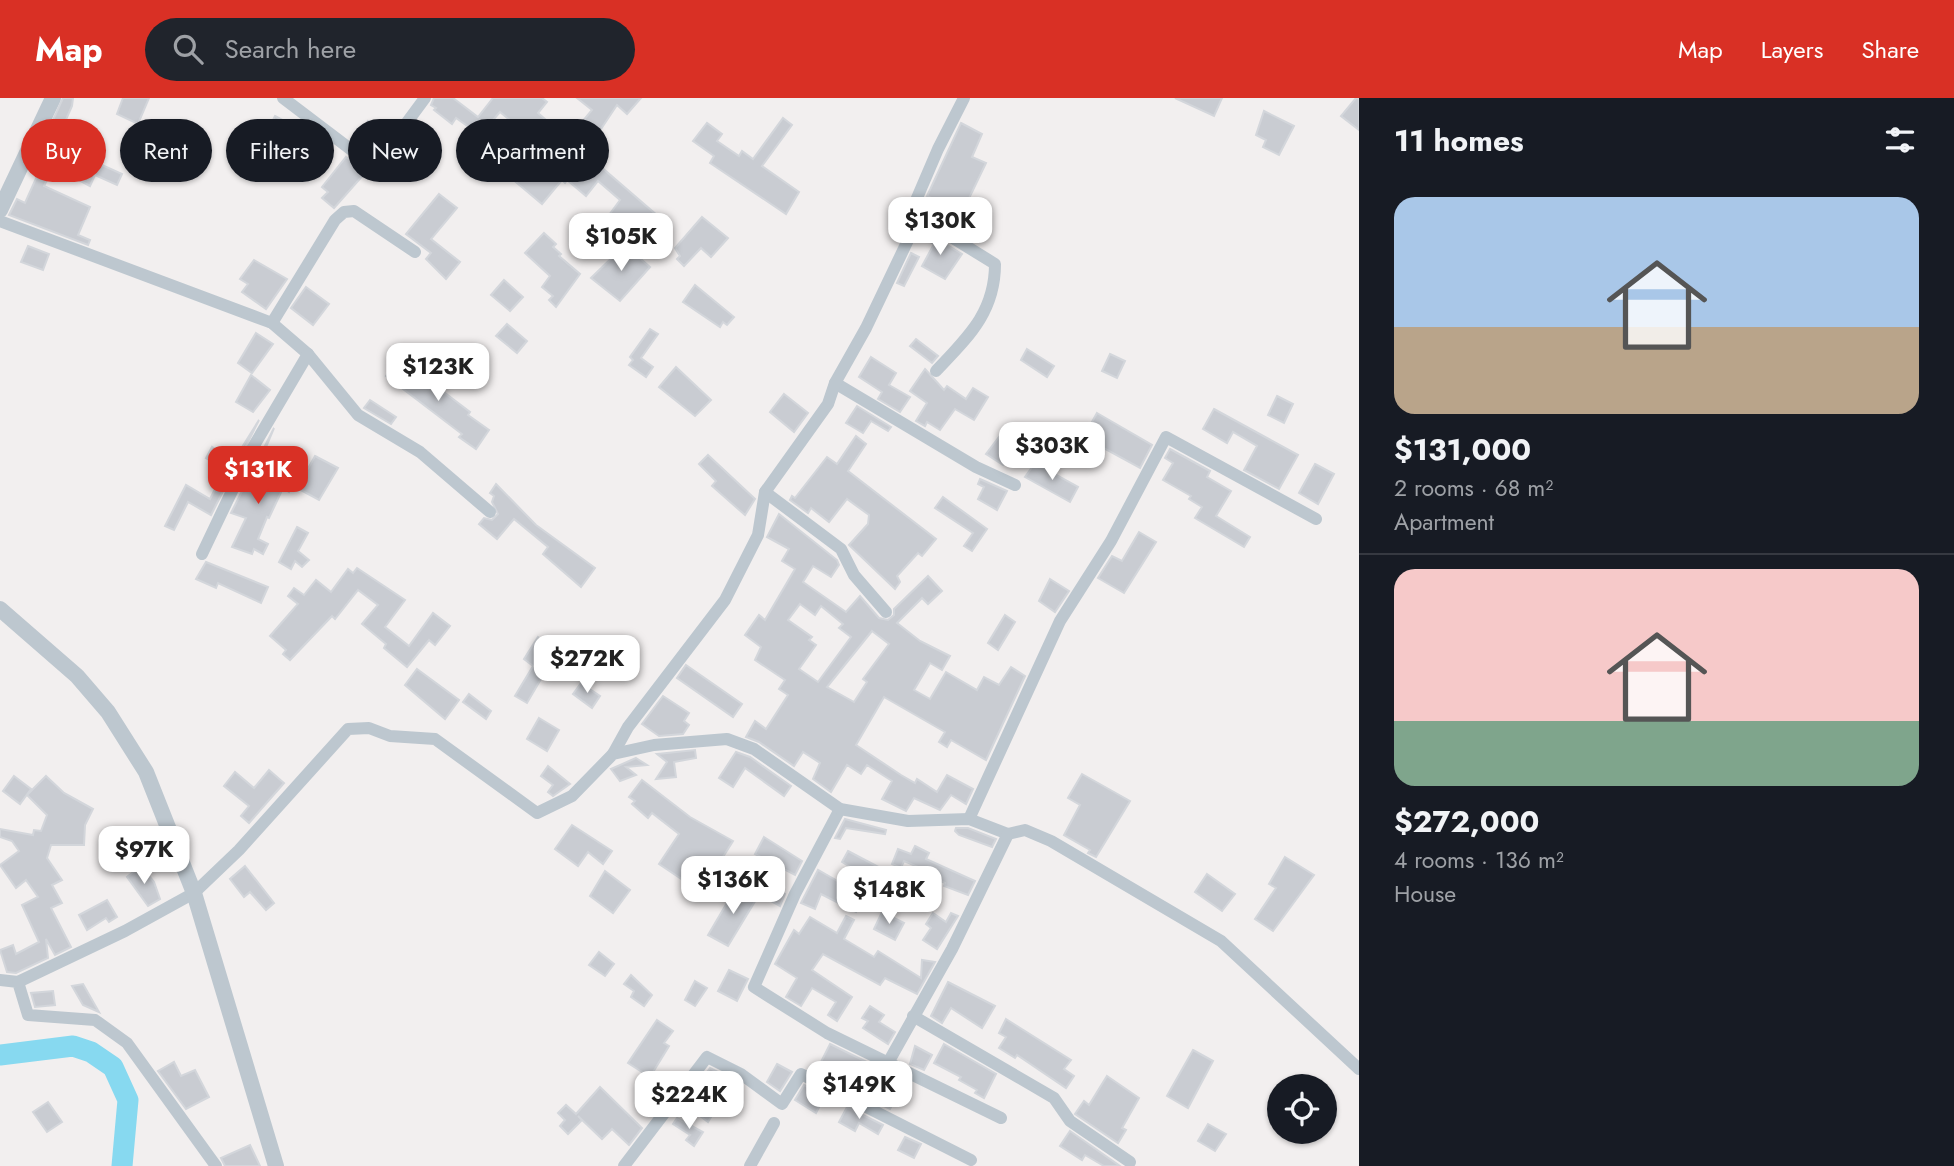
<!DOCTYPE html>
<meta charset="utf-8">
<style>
:root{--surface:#171b24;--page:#20242c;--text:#f1f3f6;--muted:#9ea1a6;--line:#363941;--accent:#d93025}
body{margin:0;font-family:Jost,sans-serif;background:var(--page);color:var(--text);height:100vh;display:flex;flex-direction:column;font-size:26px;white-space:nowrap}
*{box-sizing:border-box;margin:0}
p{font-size:23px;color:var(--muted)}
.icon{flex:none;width:38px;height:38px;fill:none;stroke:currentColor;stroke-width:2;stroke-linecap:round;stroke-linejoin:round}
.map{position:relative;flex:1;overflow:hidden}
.panel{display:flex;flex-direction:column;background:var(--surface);width:595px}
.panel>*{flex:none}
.guide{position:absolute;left:21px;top:21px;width:665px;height:63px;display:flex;gap:14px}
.controls{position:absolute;left:1267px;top:976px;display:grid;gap:14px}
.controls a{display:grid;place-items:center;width:70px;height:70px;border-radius:50%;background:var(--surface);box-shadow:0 2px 5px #0004;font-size:35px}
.price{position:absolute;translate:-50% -60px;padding:0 16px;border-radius:14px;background:#fff;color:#222;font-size:23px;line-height:46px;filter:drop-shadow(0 2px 4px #0008)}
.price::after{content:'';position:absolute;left:50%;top:42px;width:21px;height:16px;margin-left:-10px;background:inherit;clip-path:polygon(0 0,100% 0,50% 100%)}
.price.current{background:var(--accent);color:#fff}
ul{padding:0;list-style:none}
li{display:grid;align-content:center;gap:14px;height:371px;padding:0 35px}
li+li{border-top:2px solid var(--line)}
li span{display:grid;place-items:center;height:217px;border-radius:21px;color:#555}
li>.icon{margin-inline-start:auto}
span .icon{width:126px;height:126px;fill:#fffc;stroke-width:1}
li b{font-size:30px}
h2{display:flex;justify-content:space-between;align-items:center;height:84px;padding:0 35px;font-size:30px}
.pill{padding:0 24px;border-radius:32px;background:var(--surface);box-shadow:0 2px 5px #0004;font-size:24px;line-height:63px}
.pill.current{background:var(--accent);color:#fff}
header{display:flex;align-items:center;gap:42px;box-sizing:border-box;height:98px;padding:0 35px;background:var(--accent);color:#fff}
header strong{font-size:33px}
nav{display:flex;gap:38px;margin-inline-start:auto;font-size:24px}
.search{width:490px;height:63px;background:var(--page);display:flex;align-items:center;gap:18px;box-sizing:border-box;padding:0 24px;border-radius:38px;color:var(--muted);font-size:26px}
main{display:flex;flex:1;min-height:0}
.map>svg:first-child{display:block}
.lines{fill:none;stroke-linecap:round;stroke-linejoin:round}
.river{stroke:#87d9f0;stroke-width:21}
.building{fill:#c9ccd2;stroke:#d3d6db;stroke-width:2;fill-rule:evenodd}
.minor{stroke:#bdc7cf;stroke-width:12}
.tertiary{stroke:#bdc7cf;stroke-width:16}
</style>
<header>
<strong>Map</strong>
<div class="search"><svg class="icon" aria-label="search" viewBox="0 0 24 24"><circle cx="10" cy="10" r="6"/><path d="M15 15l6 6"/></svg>Search here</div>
<nav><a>Map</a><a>Layers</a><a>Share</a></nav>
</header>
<main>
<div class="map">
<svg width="1359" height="1068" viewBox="0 0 1359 1068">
<rect width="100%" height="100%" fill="#f2efef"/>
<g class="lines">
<polyline class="river" points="0,957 73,948 91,954 113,969 128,1002 122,1068"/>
</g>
<g class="building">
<polygon points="63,0 73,0 72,8 53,51 60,55 44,88 90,109 78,137 90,142 88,147 9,117 17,101 25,105 38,76 30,73"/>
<polygon points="123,0 149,0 138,26 117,16"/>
<polygon points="434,0 453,0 478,19 493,0 542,0 547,4 538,15 568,41 592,12 577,0 641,0 627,16 617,7 585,55 666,125 654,140 632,128 628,132 609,117 620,102 598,83 586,98 567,82 565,85 562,82 542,106 505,75 517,59 526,66 543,42 525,28 522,32 500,14 480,37 456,20 452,26 434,12 436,10 431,7"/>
<polygon points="1175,0 1222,0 1214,18"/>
<polygon points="1356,0 1359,0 1359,32 1341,18"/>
<polygon points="1264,13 1294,28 1279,57 1263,49 1266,42 1256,37"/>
<polygon points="275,18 297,30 299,27 318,42 305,60 283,43 281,46 265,37"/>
<polygon points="783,20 792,27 762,68 799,94 786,116 710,65 714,58 693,43 707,25 722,36 717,43 739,58 742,53 753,61"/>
<polygon points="368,23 387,37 372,57 354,43"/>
<polygon points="961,25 982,36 972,59 986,65 962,115 927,98"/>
<polygon points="184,47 205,61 199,72 177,58"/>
<polygon points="82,58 122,76 117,87 95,77 90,88 73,79"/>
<polygon points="346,59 366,74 334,110 322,100 328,94 322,89"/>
<polygon points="439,96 457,110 431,141 460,164 446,181 426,161 431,155 406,136"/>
<polygon points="702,119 728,140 711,159 701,150 684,168 677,161 680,158 675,150"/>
<polygon points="923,132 962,156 945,181 922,168 934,146 919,138"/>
<polygon points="544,135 556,146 553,149 561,156 559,158 580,176 556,209 549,202 553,198 542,189 550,178 525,155"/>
<polygon points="625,147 650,169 620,203 591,180"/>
<polygon points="28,148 49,156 43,172 21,164"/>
<polygon points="911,155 919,159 904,188 897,185"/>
<polygon points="254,162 287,181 266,211 242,194 248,186 240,181"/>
<polygon points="504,182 523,199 510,213 491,197"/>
<polygon points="695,187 734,219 727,227 723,224 720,229 683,204"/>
<polygon points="306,189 329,206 313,227 291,210"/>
<polygon points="507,226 527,243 517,255 496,238"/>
<polygon points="650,231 658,236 641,260 653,269 646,279 629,267 633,262 630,259"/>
<polygon points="256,235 273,246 252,275 238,265"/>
<polygon points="916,241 938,258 932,265 910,248"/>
<polygon points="1027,251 1054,268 1047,279 1021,262"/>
<polygon points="1110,256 1125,263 1117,280 1102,273"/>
<polygon points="871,259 896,275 889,287 910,299 900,314 878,301 882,294 859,279"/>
<polygon points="399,260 470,314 468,317 489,332 476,351 459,339 462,336 386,278"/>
<polygon points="676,269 711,302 695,318 659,289"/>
<polygon points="925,271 944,292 947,288 966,301 973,290 988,299 974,322 955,311 940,332 927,324 925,328 916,323 927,305 910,293"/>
<polygon points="251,277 270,292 253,314 236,304"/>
<polygon points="784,296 808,315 794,334 770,314"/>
<polygon points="1277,298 1293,306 1284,325 1268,317"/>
<polygon points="370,302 396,319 391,326 364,310"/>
<polygon points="857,308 891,329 888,333 871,323 863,335 846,325"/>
<polygon points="1214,311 1298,357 1279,391 1244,372 1257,348 1233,334 1227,345 1203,331"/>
<polygon points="1097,315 1152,347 1140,370 1089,342 1103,363 1062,340 1067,331 1083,340"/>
<polygon points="259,322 211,417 188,404 174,432 165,428 186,387 210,401 225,371 206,360 212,349 234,362"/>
<polygon points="1008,327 1018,333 1007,352 1012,355 1003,367 986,356"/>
<polygon points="274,330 258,368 295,383 289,394 283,390 269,420 267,419 258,441 268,446 263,456 254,451 252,456 232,449 246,420 231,415"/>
<polygon points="856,338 866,346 848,373 936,441 922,458 918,455 897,478 900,484 895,491 849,447 868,426 869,417 847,401 829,424 811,410 808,415 790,402 792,398 795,400 827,359 837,366"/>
<polygon points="1170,351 1210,373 1207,379 1231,393 1216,418 1250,439 1244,449 1195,420 1202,409 1189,401 1191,398 1163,382 1173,365 1165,360"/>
<polygon points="708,357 755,401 745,417 712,388 716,383 699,366"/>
<polygon points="315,358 338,370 319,402 297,390"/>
<polygon points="1035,365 1078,389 1070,404 1025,379"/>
<polygon points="1315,366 1334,376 1318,406 1299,395"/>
<polygon points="980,381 1007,393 997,412 978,401 984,389 978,386"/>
<polygon points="496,386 536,427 595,470 581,489 543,456 548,449 514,421 497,441 479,426 484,420 492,422 498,416 492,404 494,398 490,395"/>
<polygon points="943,399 987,431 972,453 964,448 973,435 935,410"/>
<path d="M779,416l58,46 2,5 -8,12 -18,-11 -10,16 43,30 14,-16 19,22 9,2 6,-5v-6l34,-33 14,15 -14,13 -6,-6 -25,25 23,18 30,15 -8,14 -12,-7 -16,27 16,9 16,-27 31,18 7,-13 15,8 12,-18 14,9 -39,84 -35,-20 -4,7 -8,-5 6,-10 -61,-35 -28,48 45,30 14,8 2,-4 20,13 10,-17 26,14 -7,15 -15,-9 -11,15 -26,-12 -8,13 -24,-12 10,-18 -25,-16 -6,9 -14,-9 -16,27 -18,-13 7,-16 -17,-11 -9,14 -35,-24 -13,-5 9,-16 11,8 22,-34 -9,-6 6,-9 -30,-20 6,-13 -16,-12 14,-20 6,5 30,-51 -13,-8 7,-12 -22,-12zM800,506l15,11 6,-9 22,18 -4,4 12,9 -33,45 -19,-13 17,-24 -7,-5 3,-3 -24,-17zM872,533l17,13 -26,35 4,3 -13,20 -27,-15z"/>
<polygon points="297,429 308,435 298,453 309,462 302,469 295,463 291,471 279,464"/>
<polygon points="1139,434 1156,444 1124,495 1098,480 1112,458 1122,463"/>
<polygon points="206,464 268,489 261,505 218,485 216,490 196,481"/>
<polygon points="357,470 405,502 385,529 409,548 433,515 450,528 435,547 429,542 407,569 384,550 386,546 362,526 378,507 358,492 335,521 332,518 290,562 283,556 286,552 270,538 298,506 288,498 294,490 304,497 316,482 331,494 348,471 353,475"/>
<polygon points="1050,481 1069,493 1055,514 1039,503"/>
<polygon points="1005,517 1015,524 998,552 988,545"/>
<polygon points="538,539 558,552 527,605 515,598 533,568 524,561"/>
<polygon points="686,567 742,606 733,619 677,580"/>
<polygon points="417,571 459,602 445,621 405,587"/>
<polygon points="581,585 600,598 592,610 573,596"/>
<polygon points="469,596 491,613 486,621 463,604"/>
<polygon points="663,598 689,615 684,623 689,627 683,636 659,638 642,626"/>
<polygon points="539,620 559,632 547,653 527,641"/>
<polygon points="695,652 696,660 674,664 676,679 656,681 667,664 657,656"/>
<polygon points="736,654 750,659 791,688 784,698 745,670 733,689 719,680"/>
<polygon points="636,660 647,667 626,669 636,677 620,683 611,671"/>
<polygon points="548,668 570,686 553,698 548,694 553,687 541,678"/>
<polygon points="269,672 284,685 249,725 241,718 249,708 224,688 235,674 254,690"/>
<polygon points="1082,676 1130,703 1096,759 1088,755 1090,752 1064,737 1080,707 1068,700"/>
<polygon points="14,678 31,691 20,706 3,693"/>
<polygon points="46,678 64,695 93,711 85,727 84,747 51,747 47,760 62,782 52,787 62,805 51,810 71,849 55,857 46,841 48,860 16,875 7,874 0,852 13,847 16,856 39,844 22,807 38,799 26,782 16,790 0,767 19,753 12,743 0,739 0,731 33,737 34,732 41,733 47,717 27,697"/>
<polygon points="642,682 690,719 733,743 709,781 691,769 683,782 659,766 679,736 652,715 648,720 632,706 635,703 629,699"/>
<polygon points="845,721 886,732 885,736 846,730 840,741 835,740"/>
<polygon points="572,727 612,753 603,766 588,754 578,768 555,751"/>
<polygon points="956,730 968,730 996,741 992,749 959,737 955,733"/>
<polygon points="764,739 802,763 795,777 755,756"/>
<polygon points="915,748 929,755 926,761 975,783 968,797 944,788 945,785 923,775 925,772 904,763 901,770 892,766 898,751 911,756"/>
<polygon points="848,753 888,774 877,796 868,790 856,814 821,796 815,811 801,805 818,772 841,785 850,769 842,764"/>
<polygon points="1285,759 1314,777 1273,833 1255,821 1276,790 1269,786"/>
<polygon points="141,768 154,784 160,801 148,808 127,779"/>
<polygon points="245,768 274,805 266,812 250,794 244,799 230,781"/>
<polygon points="605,773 630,792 613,815 590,798"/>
<polygon points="1207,776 1235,796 1222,813 1195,794"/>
<polygon points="762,782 785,796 780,808 755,794"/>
<polygon points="737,788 757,800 728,848 708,837"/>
<polygon points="107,802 117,819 109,824 106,820 87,832 79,817"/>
<polygon points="882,814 904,825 895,842 874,831"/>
<polygon points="933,815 946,824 951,815 958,818 937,851 923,842 931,830 926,826"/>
<polygon points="846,818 854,822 844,841 874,859 878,853 921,880 922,862 935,864 917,896 885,880 880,887 823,856 812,872 852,899 837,923 828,917 836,904 812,890 801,908 786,899 797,880 775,866 794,832 799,836 810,819 837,835"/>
<polygon points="599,854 614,866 605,878 589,867"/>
<polygon points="729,872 748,881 737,903 718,893"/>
<polygon points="631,877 652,897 644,908 631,899 634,893 624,886"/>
<polygon points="695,883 707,890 695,908 685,902"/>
<polygon points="948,884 995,908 982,930 951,910 942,925 931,918"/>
<polygon points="83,886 99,914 83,907 72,888"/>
<polygon points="53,893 55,907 35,909 31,895"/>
<polygon points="870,908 884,917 879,924 895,934 888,946 863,930 868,923 862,920"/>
<polygon points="1006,921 1071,962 1064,971 1074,978 1066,990 1017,957 1015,960 999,950 1006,939 999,935"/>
<polygon points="657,922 673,933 664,945 669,948 650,979 628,965"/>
<polygon points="830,946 879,970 867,993 844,981 841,986 810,971 812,967 818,970"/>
<polygon points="944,946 996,976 984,1000 975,995 977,992 959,982 961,979 934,965"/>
<polygon points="915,948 932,957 924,972 910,966"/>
<polygon points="1193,952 1213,963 1188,1010 1167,998"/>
<polygon points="174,964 181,978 195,972 209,999 186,1011 158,973"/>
<polygon points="777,966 792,974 780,993 767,984"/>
<polygon points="710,970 733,982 708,1024 691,1011 693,1008 686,1003"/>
<polygon points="1107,978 1139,1000 1122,1030 1126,1032 1118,1045 1075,1016 1084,1003 1089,1007"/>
<polygon points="896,979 905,983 890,1011 862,997 882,1006"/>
<polygon points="804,987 825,998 816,1015 795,1002"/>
<polygon points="600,989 642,1030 629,1047 612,1031 602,1041 578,1018 582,1022 568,1036 560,1028 565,1022 558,1015 566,1007 576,1016"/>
<polygon points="48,1004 62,1024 47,1034 33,1014"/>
<polygon points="847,1009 883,1027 878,1036 859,1025 855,1033 839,1024"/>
<polygon points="677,1020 703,1034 694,1048 686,1042 690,1037 673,1026"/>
<polygon points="1208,1026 1226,1036 1215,1053 1198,1043"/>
<polygon points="1070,1033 1120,1068 1104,1068 1085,1057 1082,1062 1060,1048"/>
<polygon points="905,1039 921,1046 914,1060 898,1052"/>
<polygon points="250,1047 260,1068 225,1068 221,1060"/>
</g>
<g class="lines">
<g class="minor">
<polyline points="283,0 374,69 425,0"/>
<polyline points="0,123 272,225 308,256 358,317 420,354 490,414"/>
<polyline points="272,225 335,122 344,114 354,113 415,154"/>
<path d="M936,273c31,-33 59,-58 59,-107l-76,-47 -5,-12 24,-56 26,-51"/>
<polyline points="835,285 976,369 1015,387"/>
<polyline points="765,394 841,451 854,477 886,514"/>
<polyline points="202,456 252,351 308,256"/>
<polyline points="613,656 628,629 725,502 758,437 765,394 828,306 835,285 866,230 919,119"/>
<polyline points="840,711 795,796 754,889 827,935 1001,1020"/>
<polyline points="969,721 1060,523 1111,443 1166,339 1316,421"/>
<polyline points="0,882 18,884 28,917 95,922 127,945 216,1068"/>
<polyline points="18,884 125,833 194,795 239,752 348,631 369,630 390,638 435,641 537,715 572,698 613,656 654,647 727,641 754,651 840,711 908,723 969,721 1008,736 1025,732 1051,743 1221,843 1359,971"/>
<polyline points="913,918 1054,1000 1070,1023 1130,1064"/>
<polyline points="889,963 952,851 1008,736"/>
<polyline points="624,1068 707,959 741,976 782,1006 801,976 971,1062"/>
<polyline points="750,1068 774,1025"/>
</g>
<g class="tertiary">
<polyline points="0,112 53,0"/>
<polyline points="0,511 77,578 108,614 146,674 194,795 276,1068"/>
</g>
</g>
</svg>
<div class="controls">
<a><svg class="icon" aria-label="locate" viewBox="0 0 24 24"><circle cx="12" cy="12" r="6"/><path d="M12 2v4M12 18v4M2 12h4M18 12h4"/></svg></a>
</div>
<b class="price" style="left:940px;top:159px">$130K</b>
<b class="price" style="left:621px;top:175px">$105K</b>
<b class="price" style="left:438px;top:305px">$123K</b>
<b class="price" style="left:1052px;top:384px">$303K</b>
<b class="price current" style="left:258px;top:408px">$131K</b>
<b class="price" style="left:587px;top:597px">$272K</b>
<b class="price" style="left:144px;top:788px">$97K</b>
<b class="price" style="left:733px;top:818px">$136K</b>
<b class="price" style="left:889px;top:828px">$148K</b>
<b class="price" style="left:859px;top:1023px">$149K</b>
<b class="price" style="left:689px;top:1033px">$224K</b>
<div class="guide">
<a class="pill current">Buy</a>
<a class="pill">Rent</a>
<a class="pill">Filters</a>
<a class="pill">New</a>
<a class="pill">Apartment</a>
</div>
</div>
<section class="panel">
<h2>11 homes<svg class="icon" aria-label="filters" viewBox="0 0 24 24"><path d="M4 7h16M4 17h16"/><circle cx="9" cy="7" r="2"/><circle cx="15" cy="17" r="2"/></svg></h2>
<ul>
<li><span style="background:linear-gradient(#a9c7e8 60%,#b9a48a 0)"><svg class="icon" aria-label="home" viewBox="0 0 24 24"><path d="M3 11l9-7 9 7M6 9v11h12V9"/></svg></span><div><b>$131,000</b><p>2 rooms · 68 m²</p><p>Apartment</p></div></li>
<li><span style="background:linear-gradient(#f6c9c9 70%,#7fa58c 0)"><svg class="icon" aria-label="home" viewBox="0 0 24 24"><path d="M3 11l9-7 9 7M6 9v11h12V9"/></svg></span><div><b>$272,000</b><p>4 rooms · 136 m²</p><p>House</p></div></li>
</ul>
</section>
</main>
